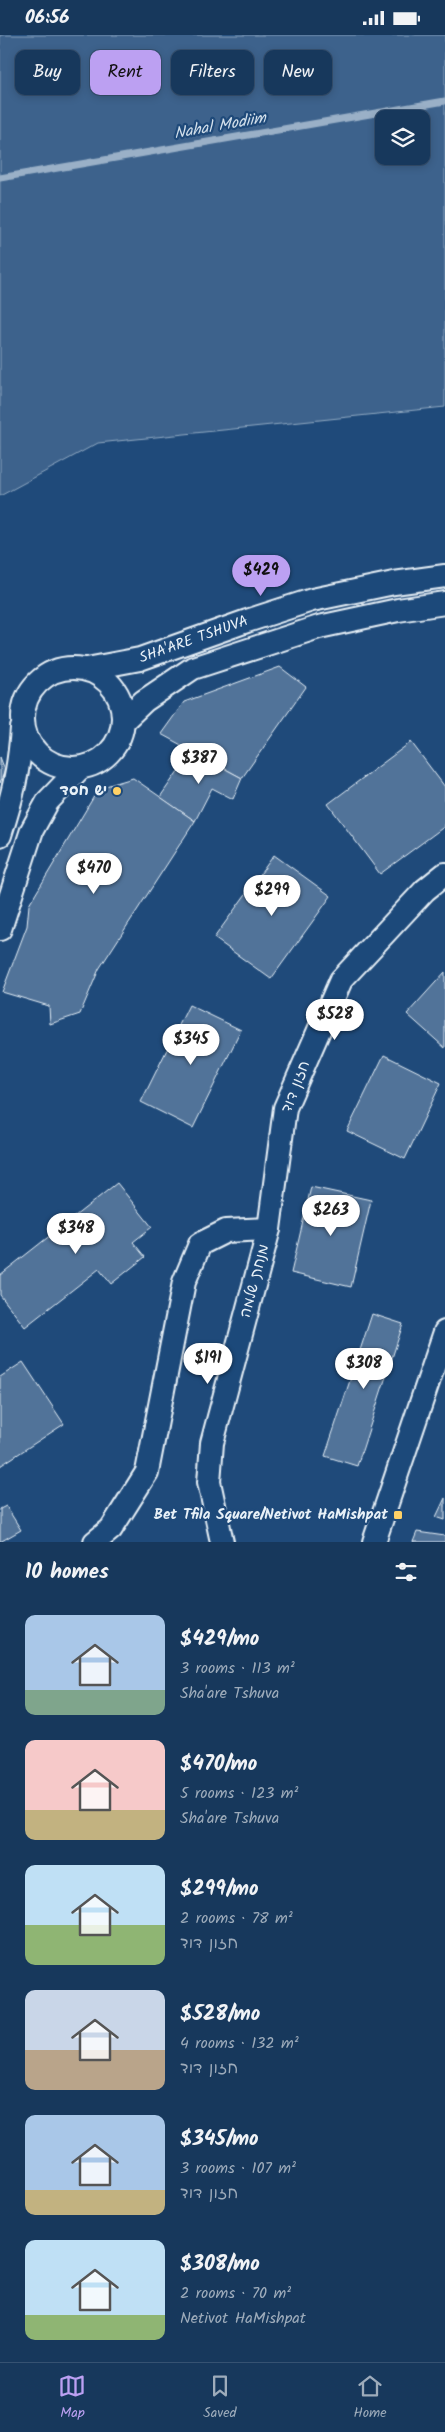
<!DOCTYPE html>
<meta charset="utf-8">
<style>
:root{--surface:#17385c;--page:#244365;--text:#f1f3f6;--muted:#9eacbb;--line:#365272;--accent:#bca0f2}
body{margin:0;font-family:Kalam,"Playpen Sans Hebrew",sans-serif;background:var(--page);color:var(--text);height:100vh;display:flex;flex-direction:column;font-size:19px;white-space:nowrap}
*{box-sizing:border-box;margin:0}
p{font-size:16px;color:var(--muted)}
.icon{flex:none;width:28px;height:28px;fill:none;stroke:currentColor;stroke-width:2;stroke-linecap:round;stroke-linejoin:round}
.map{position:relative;height:1507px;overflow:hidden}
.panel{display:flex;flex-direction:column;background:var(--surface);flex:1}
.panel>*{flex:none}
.top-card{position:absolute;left:15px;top:15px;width:415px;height:45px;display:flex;gap:10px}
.fabs{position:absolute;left:375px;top:75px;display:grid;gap:10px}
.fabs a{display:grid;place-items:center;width:55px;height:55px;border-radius:10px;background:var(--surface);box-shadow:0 2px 8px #0003,0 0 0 1px var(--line);font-size:25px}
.price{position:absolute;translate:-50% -42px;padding:0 11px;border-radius:18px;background:#fff;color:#222;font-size:16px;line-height:32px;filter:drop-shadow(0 1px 2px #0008)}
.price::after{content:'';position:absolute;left:50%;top:30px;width:15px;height:11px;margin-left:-8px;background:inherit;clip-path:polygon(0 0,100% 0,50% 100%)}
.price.current{background:var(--accent);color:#111}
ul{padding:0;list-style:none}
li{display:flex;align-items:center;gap:15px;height:125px;padding:0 25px}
li span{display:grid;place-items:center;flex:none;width:140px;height:100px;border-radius:10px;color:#555}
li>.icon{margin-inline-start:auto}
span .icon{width:60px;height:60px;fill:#fffc;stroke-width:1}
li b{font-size:21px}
h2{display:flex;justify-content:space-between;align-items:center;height:60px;padding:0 25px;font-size:21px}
.pill{padding:0 18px;border-radius:10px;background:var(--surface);box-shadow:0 2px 8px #0003,0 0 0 1px var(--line);font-size:18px;line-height:45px}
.pill.current{background:var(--accent);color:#111}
.status{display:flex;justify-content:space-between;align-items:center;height:35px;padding:0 25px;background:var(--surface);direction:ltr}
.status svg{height:14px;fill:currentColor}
.menu{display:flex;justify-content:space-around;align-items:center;height:70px;border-top:1px solid var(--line);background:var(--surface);font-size:14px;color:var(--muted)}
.menu a{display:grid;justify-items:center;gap:2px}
.menu .current{color:var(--accent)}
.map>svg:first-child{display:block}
.green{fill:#3c628c;stroke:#92aac2;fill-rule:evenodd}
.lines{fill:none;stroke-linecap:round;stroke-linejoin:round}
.stream{stroke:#9ab0c7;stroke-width:7}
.building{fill:#517399;stroke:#e8f1f8}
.minor-casing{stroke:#e8f1f8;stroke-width:26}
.minor{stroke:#1f4a7a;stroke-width:22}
.poi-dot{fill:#ffd166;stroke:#1f4a7a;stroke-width:2}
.labels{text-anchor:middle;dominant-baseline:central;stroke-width:4.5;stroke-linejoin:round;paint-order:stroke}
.street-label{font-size:15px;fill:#e8f1f8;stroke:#1f4a7a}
.poi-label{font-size:15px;font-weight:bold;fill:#e8f1f8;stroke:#1f4a7a;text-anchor:end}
.water-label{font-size:16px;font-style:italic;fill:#d4e1ec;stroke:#1f4a7a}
</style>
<div class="status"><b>06:56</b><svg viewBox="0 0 49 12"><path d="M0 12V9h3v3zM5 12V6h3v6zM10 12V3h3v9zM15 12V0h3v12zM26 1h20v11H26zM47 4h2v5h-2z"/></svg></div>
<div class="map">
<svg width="445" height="1507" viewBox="0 0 445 1507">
<rect width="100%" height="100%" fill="#1f4a7a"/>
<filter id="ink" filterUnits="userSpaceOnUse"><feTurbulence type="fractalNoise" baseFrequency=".02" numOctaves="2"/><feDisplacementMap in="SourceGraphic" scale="10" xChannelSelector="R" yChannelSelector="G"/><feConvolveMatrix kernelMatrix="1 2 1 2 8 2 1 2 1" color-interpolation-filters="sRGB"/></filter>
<g filter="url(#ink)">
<path class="green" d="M0,0h445v372l-347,36 -98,53zM384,84h37v37h-37z"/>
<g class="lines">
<polyline class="stream" points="0,143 445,66"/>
</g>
<g class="building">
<polygon points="280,632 306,652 242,743 161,699 184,667"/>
<polygon points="411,707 445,752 445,791 380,839 328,769"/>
<polygon points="192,716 242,743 233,764 212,753 195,786 160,762"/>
<polygon points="0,722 5,735 0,748"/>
<polygon points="133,743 195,786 99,934 80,979 50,989 49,971 2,957 27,891 29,870 99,753"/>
<polygon points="274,820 331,861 271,944 214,903"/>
<polygon points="445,937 445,1013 407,979"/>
<polygon points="189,970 241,995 193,1093 141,1067"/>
<polygon points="384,1020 441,1048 405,1124 347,1096"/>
<polygon points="117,1148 152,1192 133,1207 145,1222 111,1249 99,1234 25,1292 0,1260 0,1240"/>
<polygon points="311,1152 371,1165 351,1252 291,1238"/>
<polygon points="372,1279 403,1289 357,1431 325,1421"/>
<polygon points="23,1327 64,1389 0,1431 0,1342"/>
<polygon points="445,1463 445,1485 436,1482"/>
<polygon points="6,1471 21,1495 0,1507 0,1474"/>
<polygon points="417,1497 445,1501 445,1507 413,1507"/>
</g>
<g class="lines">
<defs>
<g id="minor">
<circle cx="73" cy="683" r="50"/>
<path id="s1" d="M87,634l53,-10 107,-38 65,-21 82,-17 51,-7"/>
<polyline points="123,686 144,666 193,633 319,592 398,575 445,568"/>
<path d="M0,800c13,-40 19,-65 22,-107"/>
<polyline points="0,894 32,795 48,766 79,734"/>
<polyline points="95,1507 111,1494 147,1437 184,1247 200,1209 226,1196 269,1194"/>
<polyline points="222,1507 209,1447 212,1408 269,1194 285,1073 341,945 425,855 445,839"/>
<polyline points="374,1507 445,1297"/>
</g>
</defs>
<use href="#minor" class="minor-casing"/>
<use href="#minor" class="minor"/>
</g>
</g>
<g class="poi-dot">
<circle cx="117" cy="756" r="5"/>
<rect x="393" y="1475" width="10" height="10" rx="2.5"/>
</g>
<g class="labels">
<g class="street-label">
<text stroke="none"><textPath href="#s1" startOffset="111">SHA'ARE TSHUVA</textPath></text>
<text transform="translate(296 1052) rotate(-69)">חזון דוד</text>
<text transform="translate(255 1246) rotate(-75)">מנחת שלמה</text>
</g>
<g class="poi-label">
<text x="107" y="756">יש חסד</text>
<text x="388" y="1480">Bet Tfila Square/Netivot HaMishpat</text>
</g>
<g class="water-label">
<text transform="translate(220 91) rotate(-10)">Nahal Modiim</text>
</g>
</g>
</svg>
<div class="fabs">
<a><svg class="icon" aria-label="layers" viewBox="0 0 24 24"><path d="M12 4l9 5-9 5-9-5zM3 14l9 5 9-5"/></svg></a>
</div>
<b class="price current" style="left:261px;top:562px">$429</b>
<b class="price" style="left:199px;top:750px">$387</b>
<b class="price" style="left:94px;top:860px">$470</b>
<b class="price" style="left:272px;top:882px">$299</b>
<b class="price" style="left:335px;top:1006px">$528</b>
<b class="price" style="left:191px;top:1031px">$345</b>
<b class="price" style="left:331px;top:1202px">$263</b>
<b class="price" style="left:76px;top:1220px">$348</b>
<b class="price" style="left:208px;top:1350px">$191</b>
<b class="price" style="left:364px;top:1355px">$308</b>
<div class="top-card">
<a class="pill">Buy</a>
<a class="pill current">Rent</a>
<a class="pill">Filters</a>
<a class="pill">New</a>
</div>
</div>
<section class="panel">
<h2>10 homes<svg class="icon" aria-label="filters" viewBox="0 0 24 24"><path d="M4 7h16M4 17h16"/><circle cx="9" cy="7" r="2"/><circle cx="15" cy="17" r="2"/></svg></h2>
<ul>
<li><span style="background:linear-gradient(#a9c7e8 75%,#7fa58c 0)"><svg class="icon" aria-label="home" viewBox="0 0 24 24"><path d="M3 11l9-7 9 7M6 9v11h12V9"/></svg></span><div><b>$429/mo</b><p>3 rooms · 113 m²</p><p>Sha'are Tshuva</p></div></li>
<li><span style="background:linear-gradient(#f6c9c9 70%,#c2b280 0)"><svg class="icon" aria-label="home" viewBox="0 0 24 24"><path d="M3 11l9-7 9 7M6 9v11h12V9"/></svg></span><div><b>$470/mo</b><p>5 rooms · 123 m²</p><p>Sha'are Tshuva</p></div></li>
<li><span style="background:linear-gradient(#bfe0f5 60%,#8fb573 0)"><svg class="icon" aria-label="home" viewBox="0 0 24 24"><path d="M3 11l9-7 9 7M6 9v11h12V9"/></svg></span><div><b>$299/mo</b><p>2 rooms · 78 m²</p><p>חזון דוד</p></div></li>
<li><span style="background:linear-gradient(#c9d6e8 60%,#b9a48a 0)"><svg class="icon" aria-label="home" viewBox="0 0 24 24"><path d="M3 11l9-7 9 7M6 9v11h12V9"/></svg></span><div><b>$528/mo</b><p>4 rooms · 132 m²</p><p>חזון דוד</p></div></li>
<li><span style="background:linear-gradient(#a9c7e8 75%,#c2b280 0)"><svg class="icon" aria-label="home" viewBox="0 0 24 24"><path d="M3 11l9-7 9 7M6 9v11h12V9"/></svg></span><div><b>$345/mo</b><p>3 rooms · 107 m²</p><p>חזון דוד</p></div></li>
<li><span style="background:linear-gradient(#bfe0f5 75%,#8fb573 0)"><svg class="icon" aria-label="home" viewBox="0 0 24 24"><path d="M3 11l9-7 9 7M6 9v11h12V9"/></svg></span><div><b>$308/mo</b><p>2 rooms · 70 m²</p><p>Netivot HaMishpat</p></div></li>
</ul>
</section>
<nav class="menu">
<a class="current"><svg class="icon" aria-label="map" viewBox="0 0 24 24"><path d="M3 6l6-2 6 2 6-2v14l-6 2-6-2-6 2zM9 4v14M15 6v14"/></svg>Map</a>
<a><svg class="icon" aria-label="saved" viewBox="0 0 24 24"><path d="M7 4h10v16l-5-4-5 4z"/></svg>Saved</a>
<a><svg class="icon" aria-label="home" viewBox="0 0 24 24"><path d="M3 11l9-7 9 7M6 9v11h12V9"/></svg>Home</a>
</nav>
